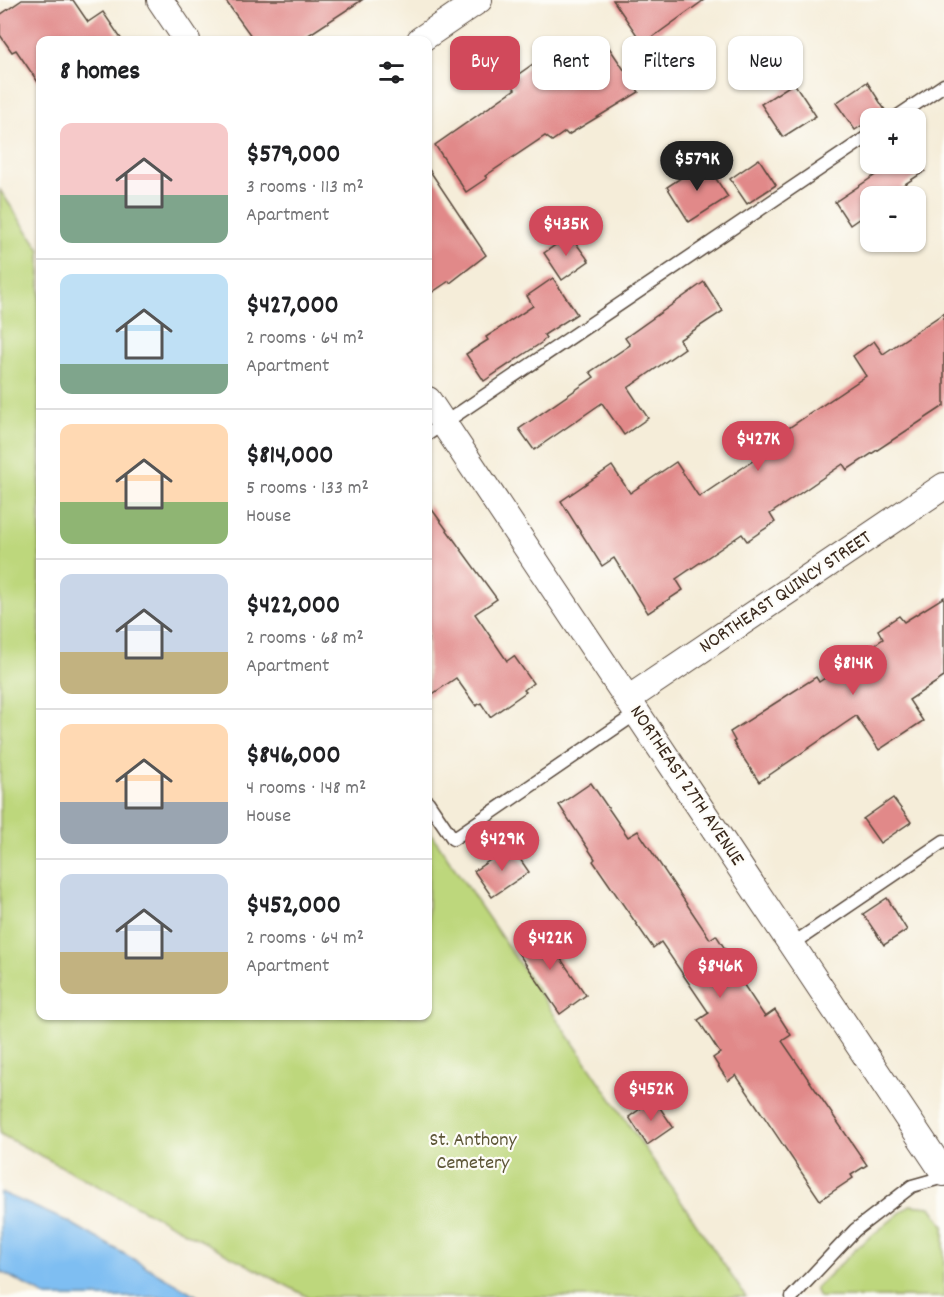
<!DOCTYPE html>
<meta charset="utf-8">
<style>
:root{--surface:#fff;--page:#f2f2f2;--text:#202124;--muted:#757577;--line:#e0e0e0;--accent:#d1495b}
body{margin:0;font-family:Dekko,sans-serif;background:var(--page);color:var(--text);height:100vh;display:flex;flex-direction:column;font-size:22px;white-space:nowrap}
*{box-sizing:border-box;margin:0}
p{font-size:20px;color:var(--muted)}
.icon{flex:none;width:33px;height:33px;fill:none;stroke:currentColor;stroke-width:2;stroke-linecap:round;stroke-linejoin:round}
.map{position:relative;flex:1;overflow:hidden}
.details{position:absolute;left:36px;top:36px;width:396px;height:984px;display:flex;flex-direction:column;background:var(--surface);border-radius:12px;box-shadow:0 2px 4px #0004}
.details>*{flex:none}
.top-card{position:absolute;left:450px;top:36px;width:404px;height:54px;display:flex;gap:12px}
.buttons{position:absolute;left:860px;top:108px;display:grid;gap:12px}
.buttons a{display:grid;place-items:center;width:66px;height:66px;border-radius:12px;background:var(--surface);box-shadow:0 2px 4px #0004;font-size:30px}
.price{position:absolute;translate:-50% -51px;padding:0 14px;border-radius:21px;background:var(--accent);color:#fff;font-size:20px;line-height:39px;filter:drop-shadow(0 2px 3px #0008)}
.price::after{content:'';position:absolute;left:50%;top:36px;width:18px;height:14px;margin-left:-9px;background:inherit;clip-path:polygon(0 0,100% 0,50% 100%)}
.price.on{background:#222;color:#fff}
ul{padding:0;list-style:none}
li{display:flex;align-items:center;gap:18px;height:150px;padding:0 24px}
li+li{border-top:2px solid var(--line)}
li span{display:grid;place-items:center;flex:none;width:168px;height:120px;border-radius:12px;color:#555}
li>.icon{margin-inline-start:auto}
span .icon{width:72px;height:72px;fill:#fffc;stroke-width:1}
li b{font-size:26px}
h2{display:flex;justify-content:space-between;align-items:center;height:72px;padding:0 24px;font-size:26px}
.chip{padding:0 21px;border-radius:12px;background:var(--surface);box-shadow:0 2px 4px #0004;font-size:21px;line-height:54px}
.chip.on{background:var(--accent);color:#fff}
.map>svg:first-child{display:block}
.green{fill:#bdd77c;stroke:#7c804d;stroke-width:1.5}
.water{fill:#7ebef2;stroke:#5c7488;stroke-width:1.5}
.building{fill:#e18989}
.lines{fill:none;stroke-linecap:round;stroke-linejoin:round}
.service-casing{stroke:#57473a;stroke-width:15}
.minor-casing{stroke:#57473a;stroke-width:28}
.service{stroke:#fff;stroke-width:12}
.minor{stroke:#fff;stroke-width:26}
.labels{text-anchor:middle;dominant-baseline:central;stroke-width:4.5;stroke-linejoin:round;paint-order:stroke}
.street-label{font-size:20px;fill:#3b2a1e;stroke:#fdfcf7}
.park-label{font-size:20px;fill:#5c5536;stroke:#fdfcf7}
</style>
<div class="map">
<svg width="944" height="1297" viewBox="0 0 944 1297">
<rect width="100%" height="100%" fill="#fdfcf7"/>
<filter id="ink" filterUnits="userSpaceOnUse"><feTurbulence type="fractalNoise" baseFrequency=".0167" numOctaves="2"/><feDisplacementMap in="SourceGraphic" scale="12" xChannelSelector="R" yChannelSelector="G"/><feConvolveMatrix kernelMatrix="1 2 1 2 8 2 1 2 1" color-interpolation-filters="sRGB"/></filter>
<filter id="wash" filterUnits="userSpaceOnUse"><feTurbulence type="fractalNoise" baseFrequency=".008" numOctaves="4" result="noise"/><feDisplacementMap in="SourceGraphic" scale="24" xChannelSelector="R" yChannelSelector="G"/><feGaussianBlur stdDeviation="1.35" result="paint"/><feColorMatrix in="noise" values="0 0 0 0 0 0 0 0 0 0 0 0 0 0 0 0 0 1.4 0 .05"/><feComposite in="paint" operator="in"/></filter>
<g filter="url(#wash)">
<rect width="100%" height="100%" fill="#f5edd9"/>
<g class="green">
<polygon points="0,190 40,250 40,1016 428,1016 428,829 746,1297 308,1297 0,1134"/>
<polygon points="910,1205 931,1207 944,1226 944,1297 819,1297 815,1289 860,1245"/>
</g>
<polygon class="water" points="0,1192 69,1222 199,1297 47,1297 0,1271"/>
<g id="blocks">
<g class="building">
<polygon points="22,0 73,0 88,22 103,12 122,40 40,40 40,85 16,50 12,52 0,35 0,15"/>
<polygon points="225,0 362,0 301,40 254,40"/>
<polygon points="613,0 704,0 643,44"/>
<polygon points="606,43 639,92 568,135 565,132 552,141 545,136 485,176 487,178 466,192 435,145 515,89 509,81 533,64 546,82"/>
<polygon points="867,82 885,110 855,130 836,103"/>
<polygon points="794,83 816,116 783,137 761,104"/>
<polygon points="915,156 925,171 902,186 909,196 870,196 870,211 850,225 835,202 892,164 915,164"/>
<polygon points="759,159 776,185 747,204 730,179"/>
<polygon points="705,162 728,197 689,222 667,187"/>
<polygon points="428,168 486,255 450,283 449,281 428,295"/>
<polygon points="570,235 589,261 562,280 544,253"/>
<polygon points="553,278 577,314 544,335 546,338 541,343 484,381 466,354 488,340 486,337 533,306 527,296"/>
<polygon points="704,282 723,311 679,340 685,348 628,388 648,418 624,435 602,403 534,450 519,429 594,377 590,372 630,345 625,338"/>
<polygon points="944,313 944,406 847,470 843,464 770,514 775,522 747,541 742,534 676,579 683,590 648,613 614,558 602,566 561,501 612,466 630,493 676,462 699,497 757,458 753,452 866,376 853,356 874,341 883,354"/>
<polygon points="428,504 497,599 475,614 507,661 514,656 533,683 524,690 526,692 490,717 481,703 476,706 456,678 428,697"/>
<polygon points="944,597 944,677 909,700 923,721 879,750 856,716 759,782 733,742 735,741 730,732 816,677 819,682 883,639 878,630 899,616 904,622"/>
<polygon points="591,783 628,837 638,831 710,939 716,935 735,964 732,967 765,1017 775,1010 791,1035 782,1041 867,1165 851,1175 853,1178 820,1200 736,1075 728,1081 713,1058 720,1053 698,1020 709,1013 661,942 653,948 593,861 595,859 559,805"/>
<polygon points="893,798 911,822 880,843 863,819"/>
<polygon points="511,846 529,872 492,897 474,871"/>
<polygon points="887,898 907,930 884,945 863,914"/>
<polygon points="540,929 586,995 560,1014 514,947"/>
<polygon points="654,1099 673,1127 647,1145 629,1117"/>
</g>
</g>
</g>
<g filter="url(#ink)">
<use href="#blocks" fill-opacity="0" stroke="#57473a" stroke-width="1.5"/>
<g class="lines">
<defs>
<g id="service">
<polyline points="895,118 944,85"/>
<polyline points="428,434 870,135"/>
<polyline points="428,802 453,839 637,713"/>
<polyline points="791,945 944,841"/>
<polyline points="792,1297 855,1230 912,1186 944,1177"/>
</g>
<g id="minor">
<polyline points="160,0 187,40"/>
<polyline points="420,40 479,0"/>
<polyline points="428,400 944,1173"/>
<polyline points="628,699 944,486"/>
</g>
</defs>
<use href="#service" class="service-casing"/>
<use href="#minor" class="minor-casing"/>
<use href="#service" class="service"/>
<use href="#minor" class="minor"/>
</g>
</g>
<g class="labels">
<g class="street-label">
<text transform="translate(786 593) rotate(-34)">NORTHEAST QUINCY STREET</text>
<text transform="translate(686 786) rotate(56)">NORTHEAST 27TH AVENUE</text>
</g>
<g class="park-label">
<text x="473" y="1141">St. Anthony<tspan x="473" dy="23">Cemetery</tspan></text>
</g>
</g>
</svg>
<div class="buttons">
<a>+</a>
<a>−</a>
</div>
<b class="price on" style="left:697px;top:192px">$579K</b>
<b class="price" style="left:566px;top:257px">$435K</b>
<b class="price" style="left:758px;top:472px">$427K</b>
<b class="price" style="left:853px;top:696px">$814K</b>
<b class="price" style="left:502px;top:872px">$429K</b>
<b class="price" style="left:550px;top:971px">$422K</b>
<b class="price" style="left:720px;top:999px">$846K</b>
<b class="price" style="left:651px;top:1122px">$452K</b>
<div class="top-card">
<a class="chip on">Buy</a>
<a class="chip">Rent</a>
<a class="chip">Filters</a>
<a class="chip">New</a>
</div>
<section class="details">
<h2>8 homes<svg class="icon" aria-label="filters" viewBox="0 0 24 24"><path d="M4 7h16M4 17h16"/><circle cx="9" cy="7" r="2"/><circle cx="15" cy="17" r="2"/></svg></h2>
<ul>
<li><span style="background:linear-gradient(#f6c9c9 60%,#7fa58c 0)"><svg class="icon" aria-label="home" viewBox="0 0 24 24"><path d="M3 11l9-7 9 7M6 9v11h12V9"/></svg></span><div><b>$579,000</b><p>3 rooms · 113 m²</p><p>Apartment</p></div></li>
<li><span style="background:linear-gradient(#bfe0f5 75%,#7fa58c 0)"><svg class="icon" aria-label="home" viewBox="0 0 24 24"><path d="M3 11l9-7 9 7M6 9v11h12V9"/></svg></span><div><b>$427,000</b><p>2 rooms · 64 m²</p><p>Apartment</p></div></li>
<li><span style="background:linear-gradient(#ffd9b3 65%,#8fb573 0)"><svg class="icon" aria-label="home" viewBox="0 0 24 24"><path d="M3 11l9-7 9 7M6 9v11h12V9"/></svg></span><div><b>$814,000</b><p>5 rooms · 133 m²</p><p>House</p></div></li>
<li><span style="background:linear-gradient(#c9d6e8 65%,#c2b280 0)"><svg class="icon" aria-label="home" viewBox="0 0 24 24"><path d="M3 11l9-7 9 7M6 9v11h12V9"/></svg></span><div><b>$422,000</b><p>2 rooms · 68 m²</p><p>Apartment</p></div></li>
<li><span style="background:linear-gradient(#ffd9b3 65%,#9aa5b1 0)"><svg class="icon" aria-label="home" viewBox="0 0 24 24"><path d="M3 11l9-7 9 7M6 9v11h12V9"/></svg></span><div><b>$846,000</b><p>4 rooms · 148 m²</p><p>House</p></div></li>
<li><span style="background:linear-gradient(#c9d6e8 65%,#c2b280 0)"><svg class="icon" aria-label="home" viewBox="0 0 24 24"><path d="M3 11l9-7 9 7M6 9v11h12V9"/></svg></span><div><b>$452,000</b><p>2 rooms · 64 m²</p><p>Apartment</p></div></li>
</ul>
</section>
</div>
